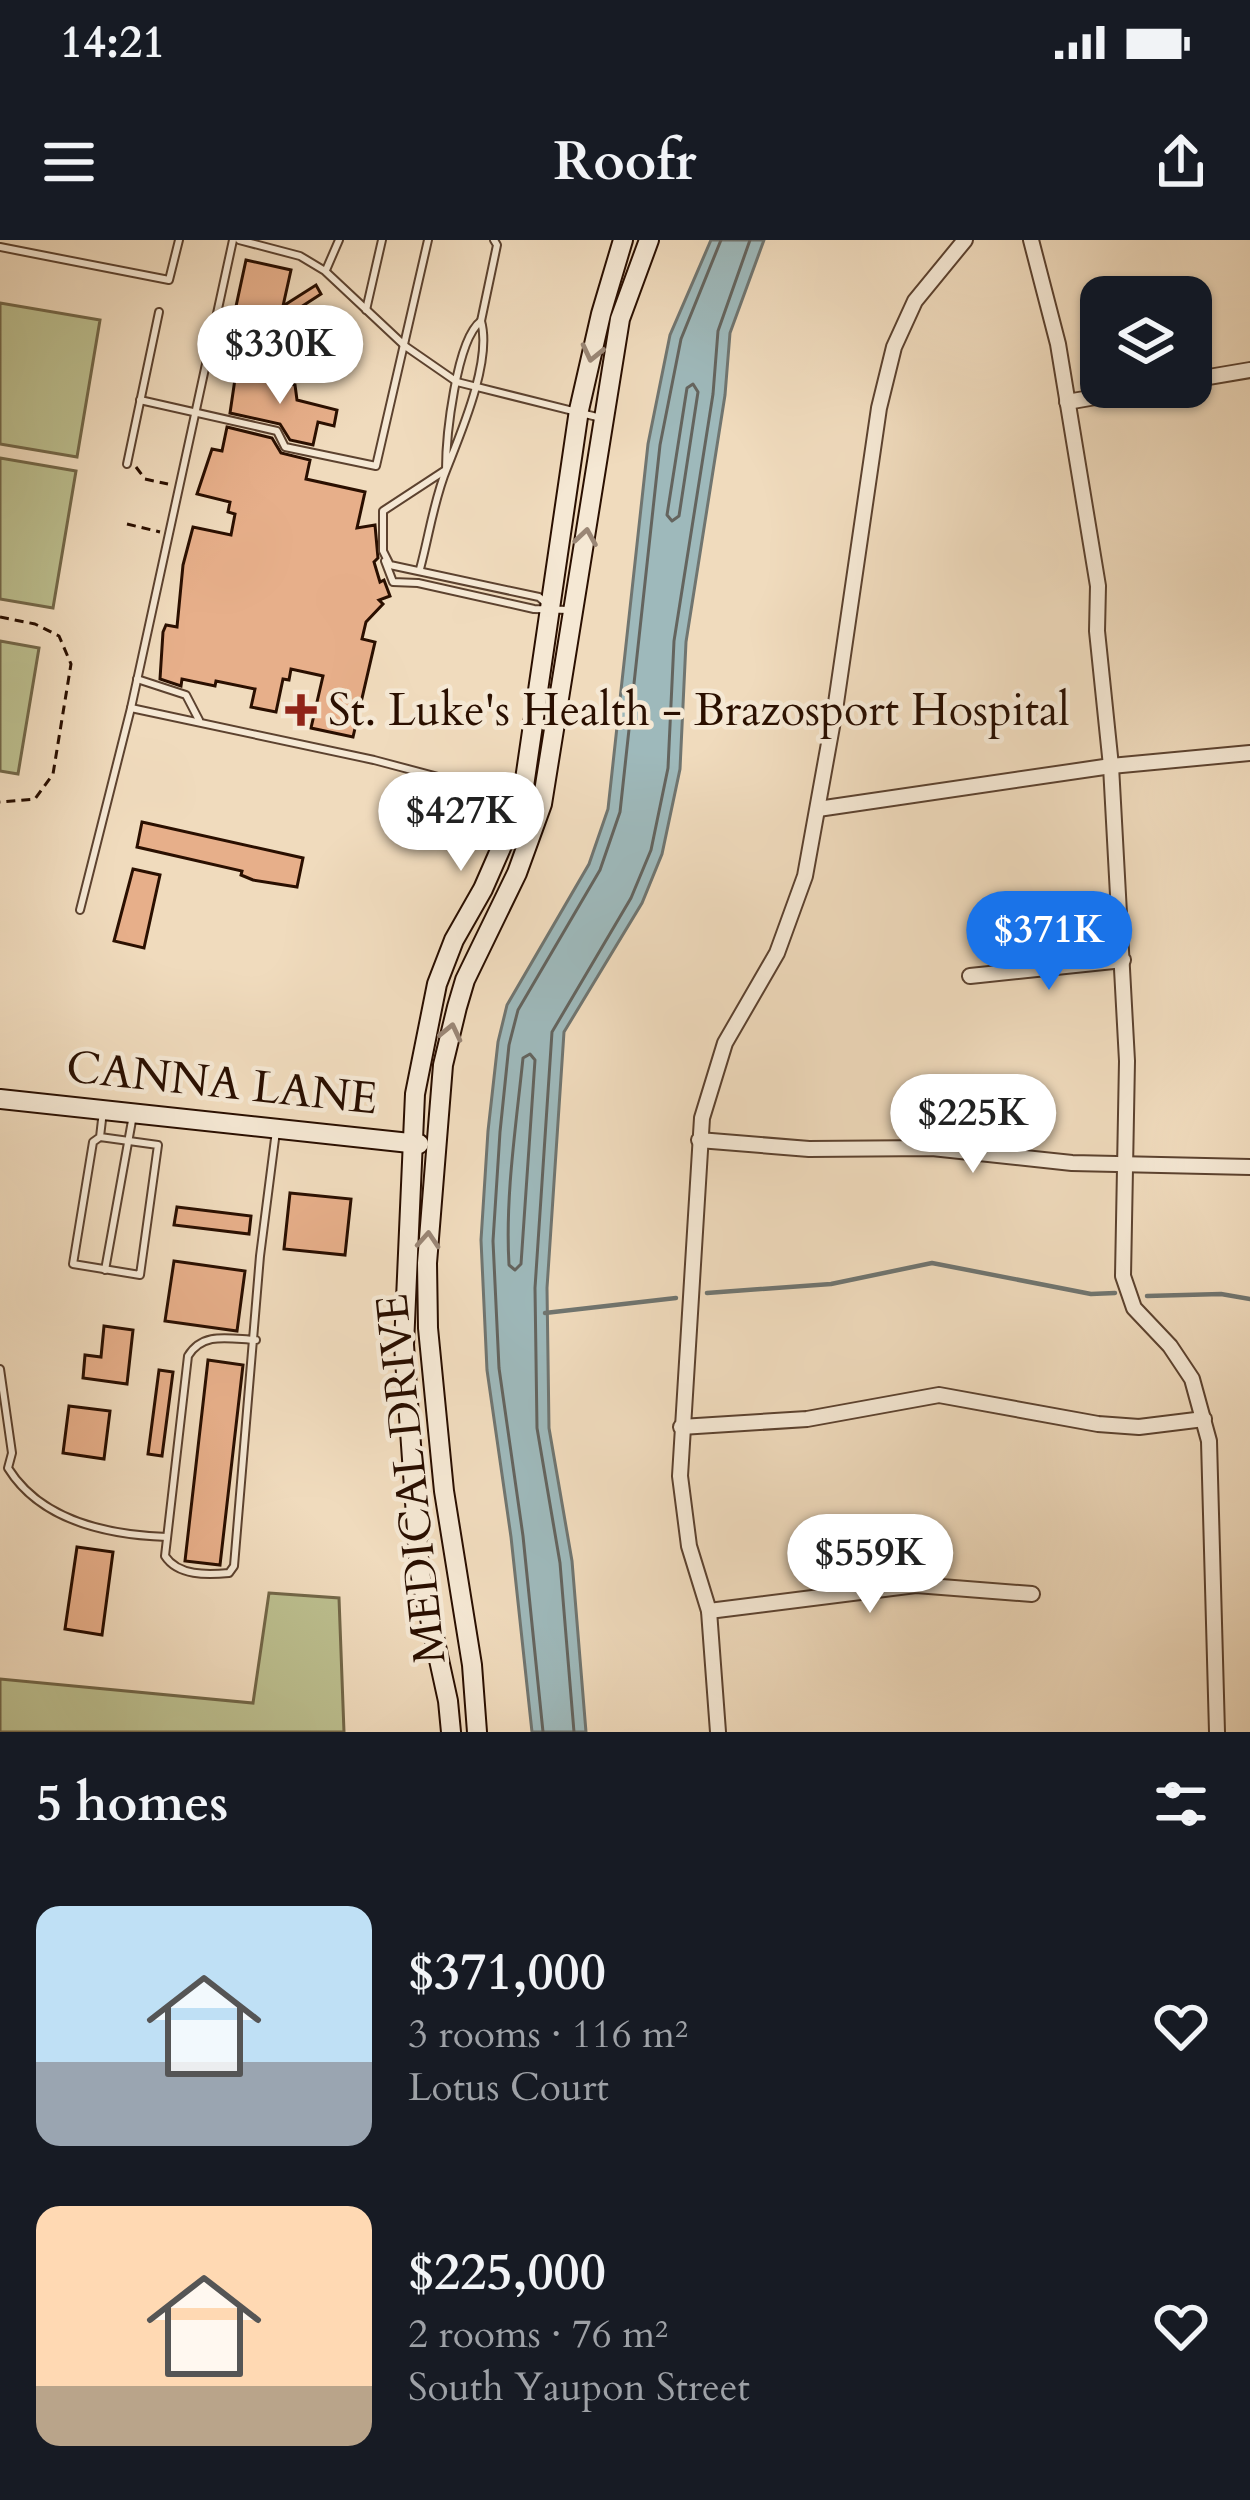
<!DOCTYPE html>
<meta charset="utf-8">
<style>
:root{--surface:#171b24;--page:#20242c;--text:#f1f3f6;--muted:#9ea1a6;--accent:#1a73e8}
body{margin:0;font-family:Cardo,serif;background:var(--page);color:var(--text);height:100vh;display:flex;flex-direction:column;font-size:45px;white-space:nowrap}
*{box-sizing:border-box;margin:0}
p{font-size:39px;color:var(--muted)}
.icon{flex:none;width:66px;height:66px;fill:none;stroke:currentColor;stroke-width:2;stroke-linecap:round;stroke-linejoin:round}
.map{position:relative;height:1492px;overflow:hidden}
.sheet{display:flex;flex-direction:column;background:var(--surface);flex:1}
.sheet>*{flex:none}
.controls{position:absolute;left:1080px;top:36px;display:grid;gap:24px}
.controls a{display:grid;place-items:center;width:132px;height:132px;border-radius:24px;background:var(--surface);box-shadow:0 3px 9px #0004;font-size:60px}
.price{position:absolute;translate:-50% -102px;padding:0 27px;border-radius:42px;background:#fff;color:#222;font-size:39px;line-height:78px;filter:drop-shadow(0 3px 6px #0008)}
.price::after{content:'';position:absolute;left:50%;top:72px;width:36px;height:27px;margin-left:-18px;background:inherit;clip-path:polygon(0 0,100% 0,50% 100%)}
.price.current{background:var(--accent);color:#fff}
ul{padding:0;list-style:none}
li{display:flex;align-items:center;gap:36px;height:300px;padding:0 36px}
li span{display:grid;place-items:center;flex:none;width:336px;height:240px;border-radius:24px;color:#555}
li>.icon{margin-inline-start:auto}
span .icon{width:144px;height:144px;fill:#fffc;stroke-width:1}
li b{font-size:51px}
h2{display:flex;justify-content:space-between;align-items:center;height:144px;padding:0 36px;font-size:51px}
.status{display:flex;justify-content:space-between;align-items:center;height:84px;padding:0 60px;background:var(--surface);direction:ltr}
.status svg{height:33px;fill:currentColor}
header{display:flex;justify-content:space-between;align-items:center;height:156px;padding:0 36px;background:var(--surface);font-size:54px;font-weight:700}
.map>svg:first-child{display:block}
.green{fill:#bcbf8f;stroke:#736748;stroke-width:3}
.water{fill:#9eb9bb;stroke:#707570;stroke-width:3}
.lines{fill:none;stroke-linecap:round;stroke-linejoin:round}
.shore{stroke:#64645e;stroke-width:3}
.stream{stroke:#707570;stroke-width:4.5}
.building{fill:#e7af8a;stroke:#2a0f00;stroke-width:3}
.lane-casing{stroke:#5c422f;stroke-width:10}
.street-casing{stroke:#5c422f;stroke-width:18}
.secondary-casing{stroke:#2a0f00;stroke-width:22}
.path{stroke:#2a0f00;stroke-width:3;stroke-dasharray:9 6;stroke-linecap:butt}
.lane{stroke:#f5e8d4;stroke-width:6}
.street{stroke:#f5e8d4;stroke-width:14}
.secondary{stroke:#f5e8d4;stroke-width:18}
.oneway{stroke:#9a8675}
.poi-dot{fill:#8f2418;stroke:#f5e8d4;stroke-width:4.5}
.labels{text-anchor:middle;dominant-baseline:central;stroke-width:9;stroke-linejoin:round;paint-order:stroke}
.poi-label{font-size:45px;fill:#2a0f00;stroke:#f5e8d4;text-anchor:start}
.street-label{font-size:45px;fill:#2a0f00;stroke:#f5e8d4}
</style>
<div class="status"><b>14:21</b><svg viewBox="0 0 49 12"><path d="M0 12V9h3v3zM5 12V6h3v6zM10 12V3h3v9zM15 12V0h3v12zM26 1h20v11H26zM47 4h2v5h-2z"/></svg></div>
<header><svg class="icon" aria-label="menu" viewBox="0 0 24 24"><path d="M4 6h16M4 12h16M4 18h16"/></svg>Roofr<svg class="icon" aria-label="share" viewBox="0 0 24 24"><path d="M12 15V3M7 8l5-5 5 5M5 13v7h14v-7"/></svg></header>
<div class="map">
<svg width="1250" height="1492" viewBox="0 0 1250 1492">
<rect width="100%" height="100%" fill="#f0dbbd"/>
<filter id="stains"><feTurbulence type="fractalNoise" baseFrequency=".00167" numOctaves="4"/><feColorMatrix values="0 0 0 0 .2 0 0 0 0 .09 0 0 0 0 .02 0 0 0 .5 -.17"/></filter>
<radialGradient id="worn" r=".72"><stop offset=".6" stop-color="#630" stop-opacity="0"/><stop offset="1" stop-color="#630" stop-opacity=".3"/></radialGradient>
<g class="green">
<polygon points="0,63 100,80 77,217 0,204"/>
<polygon points="0,218 76,231 53,368 0,359"/>
<polygon points="0,401 39,408 18,534 0,531"/>
<polygon points="269,1353 339,1358 344,1492 0,1492 0,1439 253,1463"/>
</g>
<polygon class="water" points="711,0 764,0 730,93 725,155 686,402 680,529 662,614 642,663 564,792 547,1048 549,1188 572,1321 586,1492 532,1492 511,1297 487,1130 481,1000 488,891 498,802 507,765 589,624 608,569 648,204 670,95"/>
<g class="lines">
<g class="shore">
<polygon points="693,144 698,152 679,276 672,281 667,275 687,148"/>
<path d="M530,814l5,6 -14,204 -6,6 -6,-5c-4,-68 7,-139 14,-207z"/>
<polyline points="543,1492 523,1296 499,1128 493,1001 500,892 509,805 518,770 600,630 620,572 660,205 681,99 721,0"/>
<polyline points="574,1492 560,1323 537,1188 535,1048 552,792 631,658 651,610 668,528 674,401 713,154 718,91 750,0"/>
</g>
<g class="stream">
<polyline points="707,1053 831,1044 932,1023 1091,1054 1115,1053"/>
<polyline points="1147,1056 1221,1054 1250,1059"/>
<polyline points="545,1073 676,1058"/>
</g>
</g>
<g class="building">
<polygon points="246,20 291,30 283,66 316,45 321,54 290,74 324,82 314,128 227,108"/>
<polygon points="243,134 295,145 297,160 337,170 334,186 318,182 313,205 290,200 280,184 230,173 235,139 241,141"/>
<polygon points="227,187 272,198 281,213 310,220 306,239 365,252 357,288 375,285 378,318 374,322 380,342 384,340 390,356 379,360 383,364 366,382 362,399 375,402 353,497 311,488 323,436 291,429 289,440 283,439 276,472 251,467 255,449 216,441 215,446 182,439 181,446 160,439 163,392 166,385 177,387 183,325 193,287 231,295 235,274 228,272 230,262 197,254 212,209 222,211"/>
<polygon points="142,582 303,618 297,647 253,640 241,635 242,631 137,607"/>
<polygon points="133,629 160,635 144,708 114,701"/>
<polygon points="290,953 351,959 345,1015 284,1009"/>
<polygon points="177,967 251,976 249,994 174,985"/>
<polygon points="174,1021 245,1031 237,1091 165,1081"/>
<polygon points="104,1086 133,1090 127,1144 83,1138 85,1115 101,1117"/>
<polygon points="208,1120 243,1125 220,1325 185,1321"/>
<polygon points="159,1130 173,1132 162,1216 148,1214"/>
<polygon points="69,1166 110,1171 104,1219 63,1213"/>
<polygon points="77,1307 113,1312 102,1395 65,1389"/>
</g>
<g class="lines">
<defs>
<g id="lane">
<polyline points="239,0 300,16 325,31 405,106 457,142 601,178"/>
<polyline points="0,7 169,40 179,0"/>
<polyline points="326,30 339,0"/>
<polyline points="366,70 382,0"/>
<polyline points="481,81 497,5 494,0"/>
<polyline points="140,160 277,191 285,207 376,226 428,0"/>
<polyline points="127,224 159,72"/>
<polyline points="444,231 383,271 383,311 390,325 539,357 548,365"/>
<polyline points="385,321 393,342 418,343 534,369 569,370"/>
<path d="M420,329c9,-33 14,-70 27,-101 15,-38 45,-108 34,-147 -25,19 -35,116 -35,149"/>
<polyline points="137,439 186,455 199,480"/>
<polyline points="131,468 374,520 521,559"/>
<polyline points="80,670 131,468 233,0"/>
<polyline points="100,897 158,905 140,1035 73,1024 93,902 100,897 103,871"/>
<polyline points="105,1030 133,875"/>
<path d="M256,1100c-26,-1 -53,-9 -68,16l-23,200c13,20 42,19 64,17l5,-7 26,-310 16,-125"/>
<path d="M0,1129l12,84 -4,15c33,53 100,67 159,69"/>
</g>
<g id="street">
<polyline points="1031,0 1058,104 1098,346 1097,391 1111,526 1127,821 1123,1036 1134,1068 1170,1106 1192,1139 1209,1201 1217,1492"/>
<polyline points="1191,140 1250,130"/>
<polyline points="1067,162 1153,147"/>
<polyline points="818,569 1111,526 1250,513"/>
<polyline points="970,736 1123,720"/>
<polyline points="699,900 809,909 932,908 1072,923 1250,927"/>
<polyline points="681,1187 807,1179 939,1155 1098,1184 1139,1187 1204,1179"/>
<polyline points="709,1371 916,1345 1032,1354"/>
<polyline points="718,1492 709,1371 689,1306 680,1236 702,878 725,803 777,713 805,636 835,470 879,168 894,107 915,61 965,0"/>
</g>
<g id="secondary">
<polyline points="0,859 419,904"/>
<polyline points="451,1492 448,1461 420,1333 404,1105 415,854 437,744 454,700 483,649 522,560 579,170 601,74 623,0"/>
<polyline points="477,1492 472,1425 444,1251 428,1088 427,1023 443,825 457,767 465,740 517,633 542,564 620,79 649,0"/>
</g>
</defs>
<use href="#lane" class="lane-casing"/>
<use href="#street" class="street-casing"/>
<use href="#secondary" class="secondary-casing"/>
<g class="path">
<polyline points="136,227 145,239 168,244"/>
<polyline points="127,284 160,292"/>
<polyline points="0,377 35,384 59,396 71,424 53,534 35,559 0,562"/>
</g>
<use href="#lane" class="lane"/>
<use href="#street" class="street"/>
<use href="#secondary" class="secondary"/>
</g>
<defs><path id="oneway-chevron" d="M-2-3.5L2.5 0L-2 3.5" fill="none" stroke-width="1.6" stroke-linecap="round" stroke-linejoin="round" transform="scale(3)"/></defs>
<g class="oneway">
<use href="#oneway-chevron" transform="translate(592 113) rotate(103)"/>
<use href="#oneway-chevron" transform="translate(586 297) rotate(-81)"/>
<use href="#oneway-chevron" transform="translate(451 792) rotate(-77)"/>
<use href="#oneway-chevron" transform="translate(428 1000) rotate(-86)"/>
</g>
<path class="poi-dot" d="M295 452h12v12h12v12h-12v12h-12v-12h-12v-12h12z"/>
<g class="labels">
<g class="poi-label">
<text x="328" y="470">St. Luke's Health - Brazosport Hospital</text>
</g>
<g class="street-label">
<text transform="translate(222 843) rotate(6)">CANNA LANE</text>
<text transform="translate(411 1239) rotate(-96)">MEDICAL DRIVE</text>
</g>
</g>
<rect width="100%" height="100%" filter="url(#stains)"/>
<rect width="100%" height="100%" fill="url(#worn)"/>
</svg>
<div class="controls">
<a><svg class="icon" aria-label="layers" viewBox="0 0 24 24"><path d="M12 4l9 5-9 5-9-5zM3 14l9 5 9-5"/></svg></a>
</div>
<b class="price" style="left:280px;top:167px">$330K</b>
<b class="price" style="left:461px;top:634px">$427K</b>
<b class="price current" style="left:1049px;top:753px">$371K</b>
<b class="price" style="left:973px;top:936px">$225K</b>
<b class="price" style="left:870px;top:1376px">$559K</b>
</div>
<section class="sheet">
<h2>5 homes<svg class="icon" aria-label="filters" viewBox="0 0 24 24"><path d="M4 7h16M4 17h16"/><circle cx="9" cy="7" r="2"/><circle cx="15" cy="17" r="2"/></svg></h2>
<ul>
<li><span style="background:linear-gradient(#bfe0f5 65%,#9aa5b1 0)"><svg class="icon" aria-label="home" viewBox="0 0 24 24"><path d="M3 11l9-7 9 7M6 9v11h12V9"/></svg></span><div><b>$371,000</b><p>3 rooms · 116 m²</p><p>Lotus Court</p></div><svg class="icon" aria-label="heart" viewBox="0 0 24 24"><path d="M12 20l-8-8c-3-5 5-10 8-4 3-6 11-1 8 4z"/></svg></li>
<li><span style="background:linear-gradient(#ffd9b3 75%,#b9a48a 0)"><svg class="icon" aria-label="home" viewBox="0 0 24 24"><path d="M3 11l9-7 9 7M6 9v11h12V9"/></svg></span><div><b>$225,000</b><p>2 rooms · 76 m²</p><p>South Yaupon Street</p></div><svg class="icon" aria-label="heart" viewBox="0 0 24 24"><path d="M12 20l-8-8c-3-5 5-10 8-4 3-6 11-1 8 4z"/></svg></li>
</ul>
</section>
